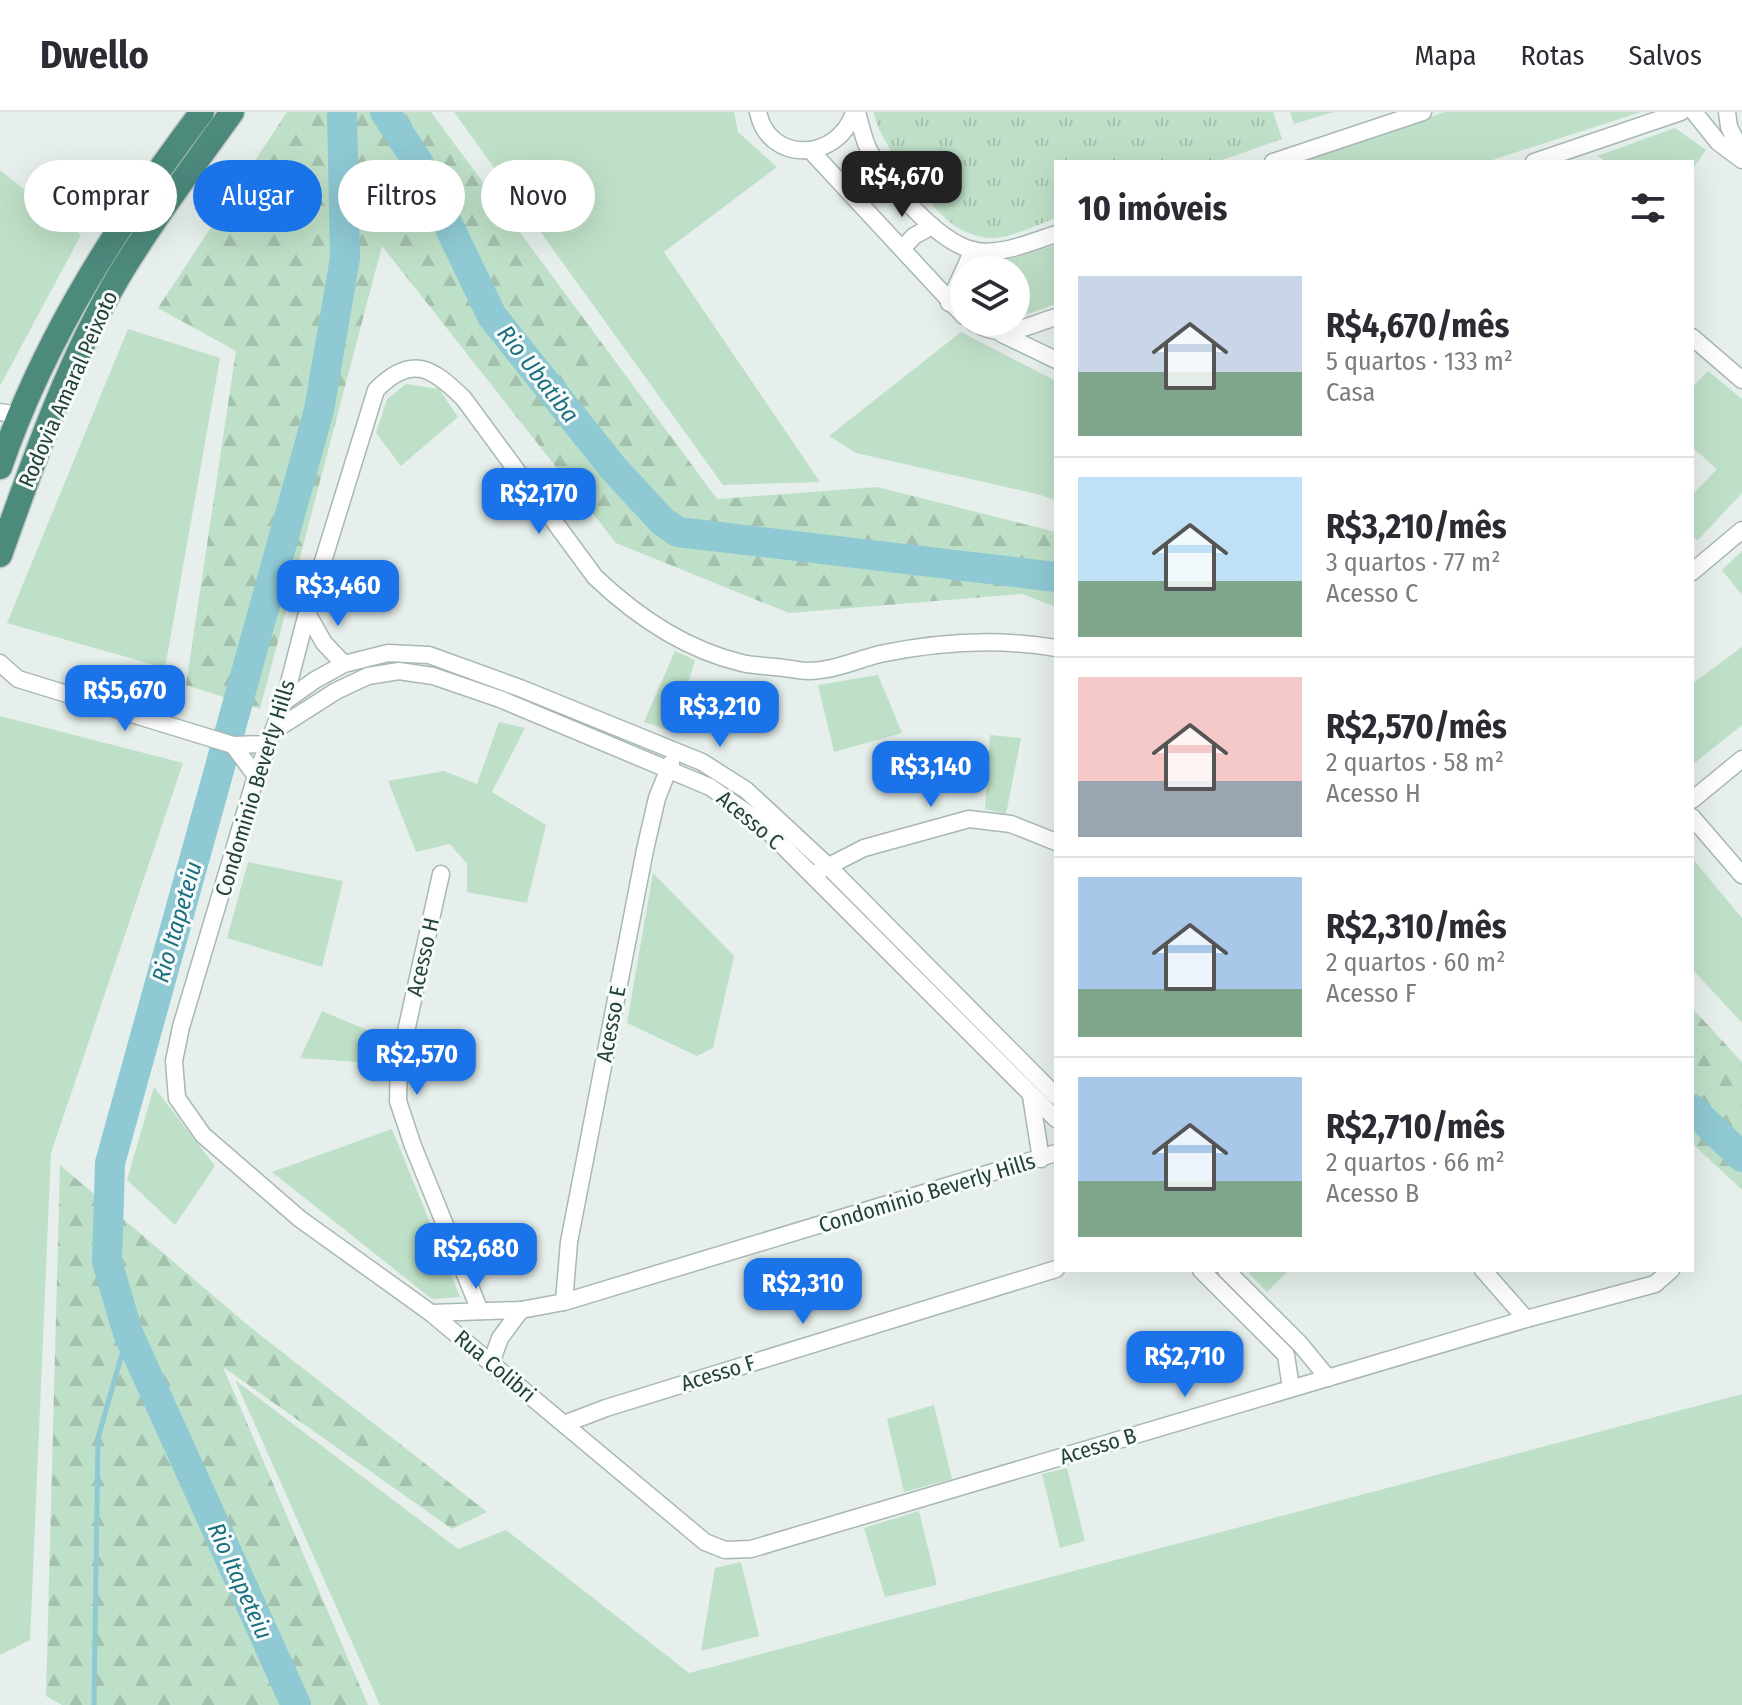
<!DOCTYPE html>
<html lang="pt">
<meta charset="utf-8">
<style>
:root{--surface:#fff;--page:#f2f2f3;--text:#2b2b33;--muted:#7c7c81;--line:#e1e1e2;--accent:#1a73e8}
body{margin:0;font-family:"Fira Sans Condensed",sans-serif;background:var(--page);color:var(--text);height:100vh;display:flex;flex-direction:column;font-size:30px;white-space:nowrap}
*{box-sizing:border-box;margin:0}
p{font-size:26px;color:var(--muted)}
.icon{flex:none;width:44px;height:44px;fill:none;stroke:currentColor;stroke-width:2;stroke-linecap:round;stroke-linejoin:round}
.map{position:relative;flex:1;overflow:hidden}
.sheet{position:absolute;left:1054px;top:48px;width:640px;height:1112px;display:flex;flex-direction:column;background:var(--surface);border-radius:0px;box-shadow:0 8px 32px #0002}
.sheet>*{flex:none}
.banner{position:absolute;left:24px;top:48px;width:760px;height:72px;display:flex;gap:16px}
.fabs{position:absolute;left:950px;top:144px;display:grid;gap:16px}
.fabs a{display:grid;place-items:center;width:80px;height:80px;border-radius:50%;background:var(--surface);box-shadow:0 8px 32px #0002;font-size:40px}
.price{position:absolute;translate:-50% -68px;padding:0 18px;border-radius:16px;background:var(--accent);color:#fff;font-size:26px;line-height:52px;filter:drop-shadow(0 2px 4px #0008)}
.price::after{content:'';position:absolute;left:50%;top:48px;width:24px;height:18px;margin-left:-12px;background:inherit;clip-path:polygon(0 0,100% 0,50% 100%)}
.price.selected{background:#222;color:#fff}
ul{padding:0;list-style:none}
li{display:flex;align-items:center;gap:24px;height:200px;padding:0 24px}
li+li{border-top:2px solid var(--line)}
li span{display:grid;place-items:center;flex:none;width:224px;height:160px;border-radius:0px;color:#555}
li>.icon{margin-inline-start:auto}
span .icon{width:96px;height:96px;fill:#fffc;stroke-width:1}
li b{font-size:34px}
h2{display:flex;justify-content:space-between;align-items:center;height:96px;padding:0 24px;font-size:34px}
.chip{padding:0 28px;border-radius:36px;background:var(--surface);box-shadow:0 8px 32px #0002;font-size:28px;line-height:72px}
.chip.selected{background:var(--accent);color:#fff}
header{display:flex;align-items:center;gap:48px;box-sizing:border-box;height:112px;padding:0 40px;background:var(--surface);border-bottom:2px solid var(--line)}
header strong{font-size:38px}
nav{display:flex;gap:44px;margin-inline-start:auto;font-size:28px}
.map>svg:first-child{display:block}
.grass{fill:#bfe0c8}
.forest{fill:url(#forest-firs)}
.park{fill:url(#park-tufts)}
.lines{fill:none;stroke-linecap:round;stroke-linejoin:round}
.stream{stroke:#8ec9d4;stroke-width:5}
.river{stroke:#8ec9d4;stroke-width:30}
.minor-casing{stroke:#a8b8b2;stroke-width:19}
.trunk-casing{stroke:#c2cac8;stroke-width:27}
.minor{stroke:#fff;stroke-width:16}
.trunk{stroke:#4c8a7c;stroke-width:24}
.labels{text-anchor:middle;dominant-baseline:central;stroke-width:6;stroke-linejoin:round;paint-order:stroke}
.street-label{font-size:22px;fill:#24423a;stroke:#f7fbf9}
.water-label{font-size:24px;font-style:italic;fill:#1c6f80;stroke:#f7fbf9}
</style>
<header>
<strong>Dwello</strong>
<nav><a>Mapa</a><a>Rotas</a><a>Salvos</a></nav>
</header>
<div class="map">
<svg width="1742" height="1593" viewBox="0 0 1742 1593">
<defs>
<pattern id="forest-firs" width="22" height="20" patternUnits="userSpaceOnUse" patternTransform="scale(2)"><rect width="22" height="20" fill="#bfe0c8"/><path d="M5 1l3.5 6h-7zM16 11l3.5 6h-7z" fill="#a4c1ad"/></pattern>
<pattern id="park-tufts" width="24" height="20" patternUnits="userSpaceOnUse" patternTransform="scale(2)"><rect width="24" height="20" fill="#bfe0c8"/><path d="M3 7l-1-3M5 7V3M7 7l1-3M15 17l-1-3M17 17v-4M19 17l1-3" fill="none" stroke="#a4c1ad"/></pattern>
</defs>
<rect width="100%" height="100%" fill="#e6efeb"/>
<g class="grass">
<polygon points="454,0 734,0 738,20 777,55 664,140 820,370 723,373"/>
<polygon points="1290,0 1334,0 1294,12"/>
<polygon points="1445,0 1641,0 1486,50 1296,50"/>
<polygon points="1675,16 1706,38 1692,58 1692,50 1607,50 1597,44"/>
<polygon points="0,58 81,123 1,272 0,272"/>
<polygon points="1056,133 1056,192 1016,206 1016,158 975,158"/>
<polygon points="128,217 220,246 165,556 7,511"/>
<polygon points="961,220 1056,269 1056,389 1041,383 856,341 829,324"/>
<polygon points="1708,259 1742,287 1742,381 1698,428 1692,425 1692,383 1717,357 1692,335 1692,276"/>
<polygon points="406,272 439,277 458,305 401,354 376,321 387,287"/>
<polygon points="1742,439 1742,483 1722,458"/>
<polygon points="1742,535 1742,613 1692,653 1692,572"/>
<polygon points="675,539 695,548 674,620 644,610"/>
<polygon points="878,563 902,621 834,640 818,573"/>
<polygon points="0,604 183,651 51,1041 30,1528 0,1543"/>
<polygon points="499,610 525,616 492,680 546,713 527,791 467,780 467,752 450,732 416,740 388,669 444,659 477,672"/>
<polygon points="990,623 1021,626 1006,702 985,697"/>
<polygon points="1692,746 1742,806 1742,911 1692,857"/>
<polygon points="248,750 343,769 322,855 227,826"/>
<polygon points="653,761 734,844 713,936 697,944 627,911"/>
<polygon points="322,899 388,927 386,952 300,946"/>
<polygon points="154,975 215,1054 175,1113 127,1068"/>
<polygon points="392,1017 460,1185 432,1187 272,1060"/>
<polygon points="1252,1158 1289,1158 1267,1180 1249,1161"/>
<polygon points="235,1268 458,1437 506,1418 689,1561 1742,1282 1742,1593 380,1593"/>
<polygon points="934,1293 952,1367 904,1380 887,1307"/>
<polygon points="1067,1356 1085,1429 1060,1436 1042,1362"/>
<polygon points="919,1399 937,1473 885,1485 864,1416"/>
<polygon points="741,1450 759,1524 701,1539 715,1456"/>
</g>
<g class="forest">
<polygon points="287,0 431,0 717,387 877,375 1056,420 1056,495 1022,482 789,501 616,431 382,134 260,597 186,573 236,239 158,196"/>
<polygon points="1692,896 1742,950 1742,1078 1692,1031"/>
<polygon points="60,1053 250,1215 487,1400 452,1417 223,1255 368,1593 62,1593 46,1584"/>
</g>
<path class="park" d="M874,0h399l9,27 -65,23h-161v56c-17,6 -48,21 -65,20 -14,-1 -29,-6 -40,-15 -22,-18 -75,-84 -77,-111z"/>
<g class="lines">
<polyline class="stream" points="94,1593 98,1326 128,1221"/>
<g class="river">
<polyline points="385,0 418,50 492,204 614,357 663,410 678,420 1056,465"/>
<polyline points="1692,997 1742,1045"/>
<polyline points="296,1593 128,1221 107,1150 110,1051 319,298 345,146 342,0"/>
</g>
<defs>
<g id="minor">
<path d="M758,0c11,53 81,49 96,0"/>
<path d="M857,0c3,11 6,25 11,36 15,32 69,93 104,102 25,7 60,-8 84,-16"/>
<polyline points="1694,0 1718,30 1742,48"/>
<polyline points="1727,0 1729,15 1742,41"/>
<polyline points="811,39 964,204"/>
<polyline points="1273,50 1423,0"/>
<polyline points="1534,50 1681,0"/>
<polyline points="857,87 874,79 886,64"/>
<polyline points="902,137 914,124 932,114"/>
<polyline points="949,191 973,138"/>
<path d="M973,210c32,19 50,5 83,-5"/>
<polyline points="1002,222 1056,248"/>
<polyline points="1692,225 1742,268"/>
<polyline points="0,300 18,303"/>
<polyline points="1692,460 1742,418"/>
<polyline points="307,501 324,531 344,552"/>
<path d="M1056,536c-58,-10 -118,-6 -176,6 -24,6 -47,17 -72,17 -8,0 -16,-2 -24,-3 -14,-2 -29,-2 -42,-5 -55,-13 -106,-47 -147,-86l-131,-178c-32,-32 -53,-45 -88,-9l-69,223 -23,89 -28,74 -75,251 -7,34 3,37 26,37 97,84 131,94 274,229 20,8 26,-1 775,-230 129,-35 16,-14"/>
<polyline points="0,551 18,567 233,633 268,632"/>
<polyline points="284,590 315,568 344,552 388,541 429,543 520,576 702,650 746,678 827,753 1056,984"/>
<polyline points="275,618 336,579 368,564 399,559 433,564 500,587 710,675 757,708 1056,1007"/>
<polyline points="233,633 256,664"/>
<polyline points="1692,688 1742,647"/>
<polyline points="1692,705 1742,763"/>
<polyline points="819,759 864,736 969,707 1011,712 1056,730"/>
<polyline points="441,762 399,951 398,989 413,1034 480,1199"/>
<polyline points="1031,984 1041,1047"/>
<polyline points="1201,1158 1286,1243 1291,1276"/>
<polyline points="1226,1158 1300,1232 1328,1266"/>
<polyline points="1483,1158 1526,1207"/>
<polyline points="564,1190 569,1130 645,738 657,686 671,651"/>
<polyline points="431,1201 521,1198"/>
<polyline points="491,1251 500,1226 521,1198 564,1190 1056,1041"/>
<polyline points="564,1312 606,1296 1056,1157"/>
</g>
<g id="trunk">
<path d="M0,355c45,-131 119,-245 202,-355"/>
<path d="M0,443c34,-95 68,-194 120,-281 34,-56 74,-109 112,-162"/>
</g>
</defs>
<use href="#minor" class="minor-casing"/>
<use href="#trunk" class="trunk-casing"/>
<use href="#minor" class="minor"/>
<use href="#trunk" class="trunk"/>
</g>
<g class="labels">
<g class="street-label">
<text transform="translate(68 277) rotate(-66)">Rodovia Amaral Peixoto</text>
<text transform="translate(255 676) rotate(-73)">Condominio Beverly Hills</text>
<text transform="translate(750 708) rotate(40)">Acesso C</text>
<text transform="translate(423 845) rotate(-77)">Acesso H</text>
<text transform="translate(611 912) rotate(-79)">Acesso E</text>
<text transform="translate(927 1081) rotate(-17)">Condominio Beverly Hills</text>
<text transform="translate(495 1254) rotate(40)">Rua Colibri</text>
<text transform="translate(718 1261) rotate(-17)">Acesso F</text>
<text transform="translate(1098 1334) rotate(-17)">Acesso B</text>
</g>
<g class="water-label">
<text transform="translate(538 262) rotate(52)">Rio Ubatiba</text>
<text transform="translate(177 810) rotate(-74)">Rio Itapeteiu</text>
<text transform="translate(240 1469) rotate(66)">Rio Itapeteiu</text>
</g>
</g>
</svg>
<div class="fabs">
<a><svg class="icon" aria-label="layers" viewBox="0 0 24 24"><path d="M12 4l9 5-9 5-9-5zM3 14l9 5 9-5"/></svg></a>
</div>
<b class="price selected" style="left:902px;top:107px">R$4,670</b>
<b class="price" style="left:539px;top:424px">R$2,170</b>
<b class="price" style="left:338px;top:516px">R$3,460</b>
<b class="price" style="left:125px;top:621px">R$5,670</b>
<b class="price" style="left:720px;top:637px">R$3,210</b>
<b class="price" style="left:931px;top:697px">R$3,140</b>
<b class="price" style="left:417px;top:985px">R$2,570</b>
<b class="price" style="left:476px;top:1179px">R$2,680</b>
<b class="price" style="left:803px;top:1214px">R$2,310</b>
<b class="price" style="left:1185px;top:1287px">R$2,710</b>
<div class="banner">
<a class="chip">Comprar</a>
<a class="chip selected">Alugar</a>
<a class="chip">Filtros</a>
<a class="chip">Novo</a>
</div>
<section class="sheet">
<h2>10 imóveis<svg class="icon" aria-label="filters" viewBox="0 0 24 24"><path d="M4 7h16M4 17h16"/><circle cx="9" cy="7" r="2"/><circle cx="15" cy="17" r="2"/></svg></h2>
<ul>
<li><span style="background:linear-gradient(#c9d6e8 60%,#7fa58c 0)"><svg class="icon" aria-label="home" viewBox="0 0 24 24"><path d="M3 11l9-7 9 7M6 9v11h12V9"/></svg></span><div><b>R$4,670/mês</b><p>5 quartos · 133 m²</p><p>Casa</p></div></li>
<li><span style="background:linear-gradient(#bfe0f5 65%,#7fa58c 0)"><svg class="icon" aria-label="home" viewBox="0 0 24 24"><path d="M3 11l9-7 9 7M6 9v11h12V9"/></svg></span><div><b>R$3,210/mês</b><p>3 quartos · 77 m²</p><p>Acesso C</p></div></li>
<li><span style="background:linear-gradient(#f6c9c9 65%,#9aa5b1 0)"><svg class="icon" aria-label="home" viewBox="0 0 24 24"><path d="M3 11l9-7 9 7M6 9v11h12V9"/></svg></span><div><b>R$2,570/mês</b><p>2 quartos · 58 m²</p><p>Acesso H</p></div></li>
<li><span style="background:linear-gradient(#a9c7e8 70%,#7fa58c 0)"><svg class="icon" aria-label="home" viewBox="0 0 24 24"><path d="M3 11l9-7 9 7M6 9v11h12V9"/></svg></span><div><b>R$2,310/mês</b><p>2 quartos · 60 m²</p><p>Acesso F</p></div></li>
<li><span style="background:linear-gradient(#a9c7e8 65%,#7fa58c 0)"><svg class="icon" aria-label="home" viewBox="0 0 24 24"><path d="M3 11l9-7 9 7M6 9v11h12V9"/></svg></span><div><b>R$2,710/mês</b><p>2 quartos · 66 m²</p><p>Acesso B</p></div></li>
</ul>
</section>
</div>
